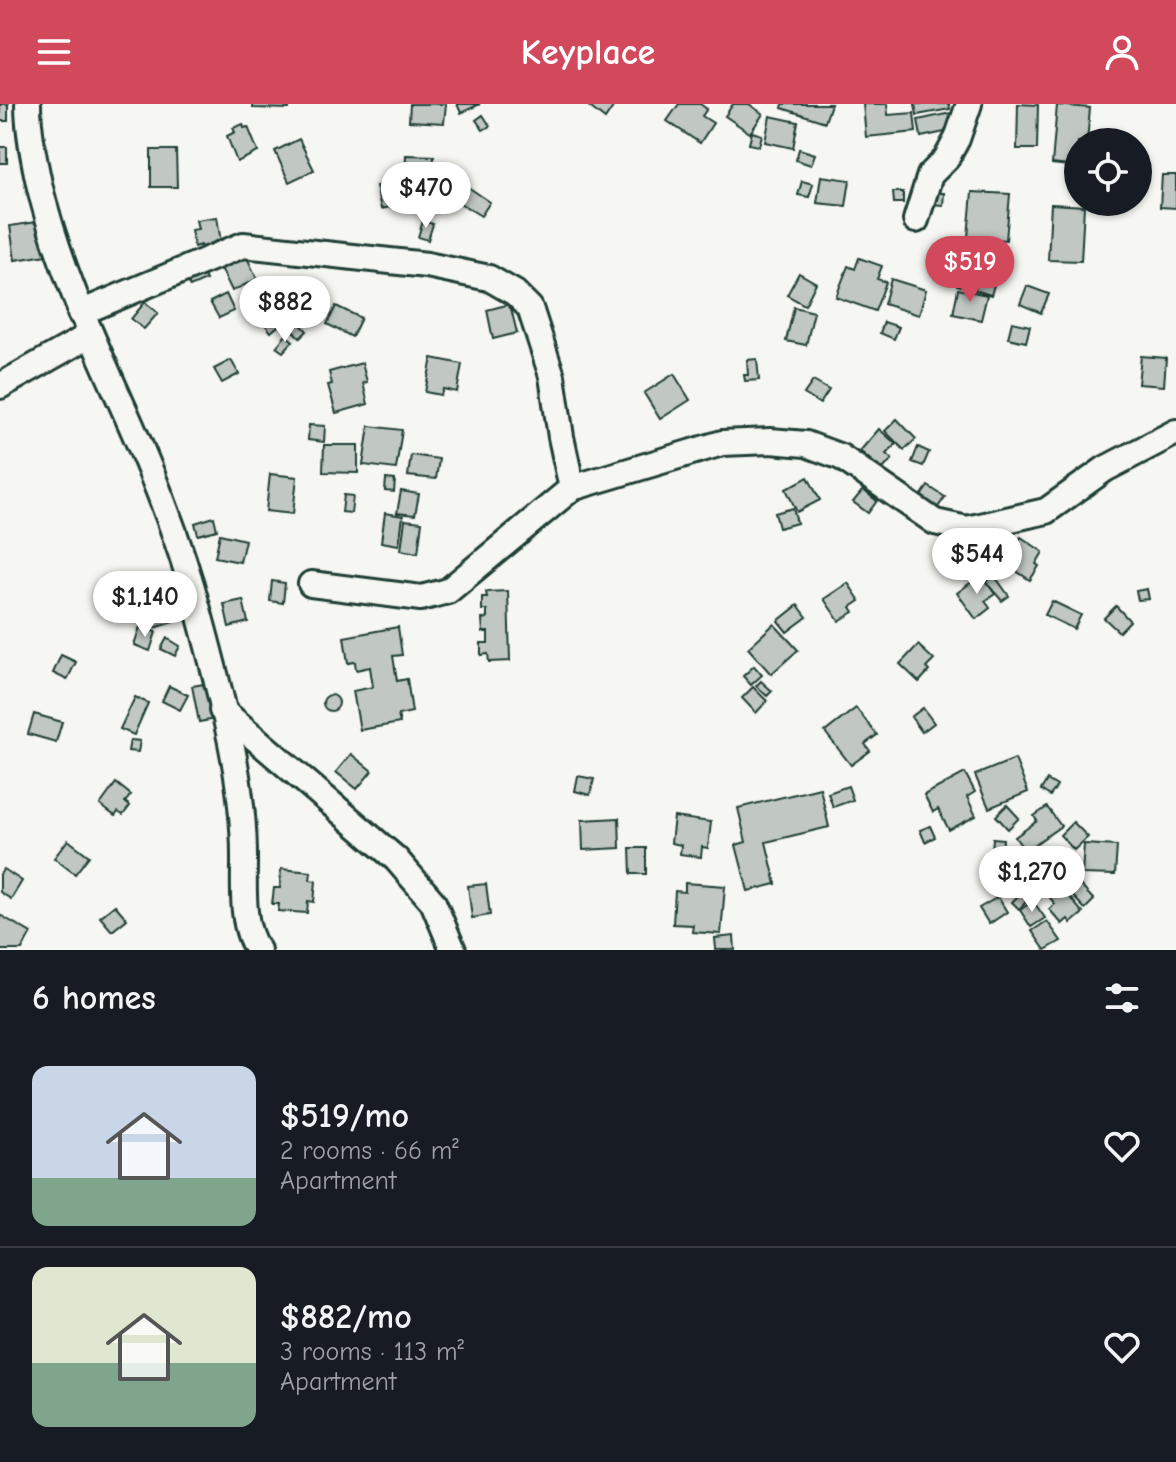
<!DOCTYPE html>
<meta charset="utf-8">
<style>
:root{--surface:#171b24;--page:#20242c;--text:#f1f3f6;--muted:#9ea1a6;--line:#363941;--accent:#d1495b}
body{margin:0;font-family:"Comic Neue",sans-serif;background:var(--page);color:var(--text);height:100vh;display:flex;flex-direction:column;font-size:30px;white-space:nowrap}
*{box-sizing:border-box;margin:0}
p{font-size:26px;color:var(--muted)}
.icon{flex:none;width:44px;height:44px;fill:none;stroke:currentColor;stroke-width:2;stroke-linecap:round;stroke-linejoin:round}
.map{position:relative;height:846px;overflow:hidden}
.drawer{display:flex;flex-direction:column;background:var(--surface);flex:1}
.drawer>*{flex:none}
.buttons{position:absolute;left:1064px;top:24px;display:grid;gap:16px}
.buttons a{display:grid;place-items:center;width:88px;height:88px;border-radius:50%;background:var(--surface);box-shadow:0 2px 6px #0004;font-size:40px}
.price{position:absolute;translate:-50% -68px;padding:0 18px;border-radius:28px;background:#fff;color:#222;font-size:26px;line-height:52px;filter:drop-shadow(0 2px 4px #0008)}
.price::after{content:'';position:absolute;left:50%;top:48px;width:24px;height:18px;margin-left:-12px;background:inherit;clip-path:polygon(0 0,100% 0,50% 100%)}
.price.current{background:var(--accent);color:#fff}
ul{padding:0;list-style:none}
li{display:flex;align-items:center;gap:24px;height:200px;padding:0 32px}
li+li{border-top:2px solid var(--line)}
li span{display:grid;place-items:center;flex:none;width:224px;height:160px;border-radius:16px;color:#555}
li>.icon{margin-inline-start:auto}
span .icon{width:96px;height:96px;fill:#fffc;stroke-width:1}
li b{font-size:34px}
h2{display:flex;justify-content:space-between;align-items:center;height:96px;padding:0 32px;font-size:34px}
header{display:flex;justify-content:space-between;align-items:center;height:104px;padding:0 32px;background:var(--accent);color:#fff;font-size:36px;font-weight:600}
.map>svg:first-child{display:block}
.building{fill:#c1c8c3;stroke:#1f3d34;stroke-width:2}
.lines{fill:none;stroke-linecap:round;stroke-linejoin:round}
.minor-casing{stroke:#1f3d34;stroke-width:30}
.minor{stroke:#f6f6f2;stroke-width:24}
</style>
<header><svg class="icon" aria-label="menu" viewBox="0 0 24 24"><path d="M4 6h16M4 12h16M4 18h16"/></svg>Keyplace<svg class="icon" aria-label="person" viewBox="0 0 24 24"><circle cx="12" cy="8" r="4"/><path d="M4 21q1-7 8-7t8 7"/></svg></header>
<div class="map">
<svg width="1176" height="846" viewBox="0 0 1176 846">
<rect width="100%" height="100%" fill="#f6f6f2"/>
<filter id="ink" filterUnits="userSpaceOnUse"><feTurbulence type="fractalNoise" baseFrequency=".0125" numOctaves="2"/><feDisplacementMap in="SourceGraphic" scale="16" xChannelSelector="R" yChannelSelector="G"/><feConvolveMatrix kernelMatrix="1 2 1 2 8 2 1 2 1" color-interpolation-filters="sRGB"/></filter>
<g filter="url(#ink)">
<g class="building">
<rect x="0" y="0" width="8" height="17"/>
<polygon points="253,0 289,0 289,5 253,4"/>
<polygon points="410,0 446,0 444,19 409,17"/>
<polygon points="457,0 480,0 461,9"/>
<polygon points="586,0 615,0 605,15"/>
<polygon points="679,0 700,0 707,5 702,12 713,19 700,39 667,17"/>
<polygon points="733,0 749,0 763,10 750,29 725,12"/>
<polygon points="783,0 831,0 825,18 782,4"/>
<polygon points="863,0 887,0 888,11 914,9 916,28 866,33"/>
<polygon points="915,0 949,0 950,5 917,11"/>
<polygon points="1018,0 1038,1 1037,45 1017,45"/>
<polygon points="1057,1 1090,4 1087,38 1078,38 1078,63 1052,60"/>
<polygon points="951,9 954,26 921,33 918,16"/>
<polygon points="483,11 490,22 483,26 476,16"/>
<polygon points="770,12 798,18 793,44 765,38"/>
<polygon points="243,20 244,24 248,23 258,48 237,58 227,32 235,28 233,24"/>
<polygon points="752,28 762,31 759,42 749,40"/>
<polygon points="299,35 314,66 289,78 275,47"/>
<rect x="0" y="43" width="7" height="16"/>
<polygon points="799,45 815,50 811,61 796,56"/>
<polygon points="151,46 176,46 177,83 151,83"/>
<polygon points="406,51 434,52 433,82 405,82"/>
<polygon points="1162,71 1176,71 1176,104 1160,103"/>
<polygon points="821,72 850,76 846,102 817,99"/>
<polygon points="399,77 404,100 381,105 376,82"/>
<polygon points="802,77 813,80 809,93 798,91"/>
<polygon points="468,83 490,98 481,112 458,98"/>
<polygon points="893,88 903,88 903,99 894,99"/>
<polygon points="972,88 1010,90 1006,136 968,133"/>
<polygon points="931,89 944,89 943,101 930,100"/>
<polygon points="1051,100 1084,102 1081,157 1048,156"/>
<polygon points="217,113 222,145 202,148 201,141 194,143 191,126 198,125 196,116"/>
<polygon points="423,117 433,120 428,136 418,133"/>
<polygon points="37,118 38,130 44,129 47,151 15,156 10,122"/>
<polygon points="244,147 257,175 232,187 219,160"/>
<polygon points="859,154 882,162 877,175 886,178 875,207 836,193 848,162 855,165"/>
<polygon points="963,161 979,165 974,185 957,181"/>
<polygon points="200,162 206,176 190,183 184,169"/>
<polygon points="980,167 997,171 991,191 975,186"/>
<polygon points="799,169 816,179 805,201 787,191"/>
<polygon points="270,173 281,199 259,208 248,182"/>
<polygon points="891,175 926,186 919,211 884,200"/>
<polygon points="1027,182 1049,190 1041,209 1020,200"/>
<polygon points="958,185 987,191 981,216 953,210"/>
<polygon points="226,190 234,207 219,214 210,198"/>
<polygon points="145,198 158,209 144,225 131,215"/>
<polygon points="510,200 517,229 493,235 487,206"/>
<polygon points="336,202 361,214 352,233 327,220"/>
<polygon points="794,203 814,208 806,241 786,237"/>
<polygon points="274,205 284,217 271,228 261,215"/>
<polygon points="297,216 307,227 300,234 289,223"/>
<polygon points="884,218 899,223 894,235 880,229"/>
<polygon points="1012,218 1030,222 1026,238 1008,234"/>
<polygon points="286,231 293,237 283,248 276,243"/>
<polygon points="1141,252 1166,254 1164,282 1138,280"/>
<polygon points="432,254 462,260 457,288 443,285 441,291 425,288"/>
<polygon points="757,255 759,276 745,277 744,271 748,271 747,256"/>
<polygon points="231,256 239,270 222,279 214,265"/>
<polygon points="362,259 367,278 363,279 368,300 336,309 328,281 332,280 329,268"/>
<polygon points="674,270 690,296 660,315 644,289"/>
<polygon points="813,277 829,286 820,300 804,290"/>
<polygon points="897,315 916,335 904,346 885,327"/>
<polygon points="309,321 325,322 324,338 308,336"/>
<polygon points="369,322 402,326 396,365 363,361"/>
<polygon points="879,325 896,340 886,350 892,355 882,366 860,347"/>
<polygon points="324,341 358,341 358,369 323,368"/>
<polygon points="918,343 929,348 923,362 912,358"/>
<polygon points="411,351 439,355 436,375 408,372"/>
<polygon points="270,370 297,373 293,410 266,407"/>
<polygon points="808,373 820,396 797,408 786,385"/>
<polygon points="386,375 395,376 394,388 385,387"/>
<polygon points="928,382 945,393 934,409 917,398"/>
<polygon points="863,386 877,397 868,409 853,398"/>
<polygon points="401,387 419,390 415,411 397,409"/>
<polygon points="344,391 353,392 351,409 342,408"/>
<polygon points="793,404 797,419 779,424 775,409"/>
<polygon points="385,409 403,412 399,441 381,438"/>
<polygon points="214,413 217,426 198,431 195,419"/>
<polygon points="405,416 422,418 418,449 401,446"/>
<polygon points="995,429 1007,439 995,456 982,447"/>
<polygon points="220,430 245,436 240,458 215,453"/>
<polygon points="1021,433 1043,448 1036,460 1039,462 1030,476 1004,459"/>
<polygon points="981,471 995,490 985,497 990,504 976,515 957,489"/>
<polygon points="994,471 1009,492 1002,497 986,478"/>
<polygon points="272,477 285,479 283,499 270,497"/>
<polygon points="848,479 860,497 851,503 854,508 839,517 824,495"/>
<polygon points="1147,485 1149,495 1138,496 1136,487"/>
<polygon points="508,487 510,557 489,558 488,550 481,551 481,539 488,539 488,528 483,528 482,515 487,514 487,506 482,506 482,493 487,493 486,488"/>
<polygon points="187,489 194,511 155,524 148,502"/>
<polygon points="243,496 248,518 229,523 224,500"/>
<polygon points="1052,497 1081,511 1074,525 1045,511"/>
<polygon points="798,501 807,513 787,528 778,517"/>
<polygon points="1116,502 1130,517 1119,528 1104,514"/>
<polygon points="774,520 798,546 771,570 748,544"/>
<polygon points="140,523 156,528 150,547 134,541"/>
<polygon points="398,523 402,551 393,552 397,577 407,575 412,608 398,611 400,619 360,626 353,587 373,583 370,563 356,566 355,558 348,559 344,533"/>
<polygon points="167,534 180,542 175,552 161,545"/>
<polygon points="918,541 934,556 926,564 929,567 919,578 900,560"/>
<polygon points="61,551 76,558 67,576 53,569"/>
<polygon points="754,562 762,571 751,581 743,572"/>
<polygon points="761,577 772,587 767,592 756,582"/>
<polygon points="210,579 221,614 199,618 192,582"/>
<polygon points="169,582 188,591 180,606 162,597"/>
<polygon points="753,583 767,597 756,609 742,594"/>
<circle cx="331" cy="599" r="8"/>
<polygon points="135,593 148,599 134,631 120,625"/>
<polygon points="856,604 877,631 865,640 870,647 851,661 825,628"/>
<polygon points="923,604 934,619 922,628 911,613"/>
<polygon points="34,610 62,618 56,638 28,630"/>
<polygon points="130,636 140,637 138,648 128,647"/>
<polygon points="351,650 372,667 357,685 336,668"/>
<polygon points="1015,655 1028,688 989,704 975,671"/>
<polygon points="965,669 975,688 967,693 976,712 949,726 938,705 933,708 924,691"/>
<polygon points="578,672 594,675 590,691 575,687"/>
<polygon points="1047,676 1057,682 1050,692 1041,686"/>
<polygon points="116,679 131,691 125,698 130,702 123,711 118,708 115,712 100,701"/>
<polygon points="848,682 853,696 833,703 828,689"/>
<polygon points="820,684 829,723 766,738 776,780 748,787 736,741 746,738 738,704"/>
<polygon points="1007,701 1019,714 1008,725 996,712"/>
<polygon points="1047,703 1061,722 1025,747 1015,733 1037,717 1034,712"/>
<polygon points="674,713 711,718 708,744 702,743 701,753 680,750 681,741 671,739"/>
<polygon points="619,714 620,744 583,746 582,716"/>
<polygon points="1073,718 1088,733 1074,746 1060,731"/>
<polygon points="930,722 935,733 925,738 920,726"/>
<polygon points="993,734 1003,735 1002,747 992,746"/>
<polygon points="68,736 89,752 75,770 54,754"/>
<polygon points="1084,740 1117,742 1115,771 1082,770"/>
<polygon points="630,744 646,744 646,770 631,770"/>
<polygon points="4,765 22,777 11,795 0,788 0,770"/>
<polygon points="281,765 311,768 310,776 316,777 314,798 308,797 307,809 278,807 279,800 272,800 274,784 280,784"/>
<polygon points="685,779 725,782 721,830 692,828 693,821 673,820 675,787 685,788"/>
<polygon points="1078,779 1094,796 1085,805 1069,788"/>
<polygon points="486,780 490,811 472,814 468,782"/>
<polygon points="1062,784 1083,809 1071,819 1068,815 1062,820 1049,805 1055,800 1050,794"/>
<polygon points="1022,788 1029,795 1019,805 1012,798"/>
<polygon points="998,793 1007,808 989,820 979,804"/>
<polygon points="1033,797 1045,814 1031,823 1020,806"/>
<polygon points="115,801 127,815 112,827 100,813"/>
<polygon points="0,811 31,829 22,846 0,846"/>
<polygon points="1047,817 1061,837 1045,846 1032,827"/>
<polygon points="734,832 735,846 716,846 715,834"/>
</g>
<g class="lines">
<defs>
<g id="minor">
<path d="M28,0c0,28 6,57 12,84 21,85 56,158 91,237 27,61 51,123 68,188 21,79 46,167 45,249 0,27 -3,66 14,88"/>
<polyline points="916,116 930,71 946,55 957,35 969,0"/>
<polyline points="80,209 243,141 427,161 489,174 515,189 530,204 552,272 561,333 572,384"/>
<polyline points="0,282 90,231"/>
<polyline points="311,480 421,494 448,487 572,384 722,339 770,337 806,340 841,353 935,418 967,425 1046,407 1105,365 1176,328"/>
<polyline points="222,606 396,755 433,798 453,846"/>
</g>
</defs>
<use href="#minor" class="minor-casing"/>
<use href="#minor" class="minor"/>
</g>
</g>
</svg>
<div class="buttons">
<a><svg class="icon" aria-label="locate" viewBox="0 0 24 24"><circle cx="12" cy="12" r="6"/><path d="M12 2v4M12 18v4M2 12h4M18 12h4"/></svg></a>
</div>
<b class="price" style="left:426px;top:126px">$470</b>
<b class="price current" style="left:970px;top:200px">$519</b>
<b class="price" style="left:285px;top:240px">$882</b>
<b class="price" style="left:977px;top:492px">$544</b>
<b class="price" style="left:145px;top:535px">$1,140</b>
<b class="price" style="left:1032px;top:810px">$1,270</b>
</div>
<section class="drawer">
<h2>6 homes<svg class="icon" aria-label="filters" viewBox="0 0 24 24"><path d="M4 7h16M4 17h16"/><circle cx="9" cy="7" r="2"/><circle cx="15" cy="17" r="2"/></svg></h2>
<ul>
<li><span style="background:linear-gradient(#c9d6e8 70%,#7fa58c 0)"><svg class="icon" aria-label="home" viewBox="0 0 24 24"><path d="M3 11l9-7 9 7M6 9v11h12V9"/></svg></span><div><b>$519/mo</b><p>2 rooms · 66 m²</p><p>Apartment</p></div><svg class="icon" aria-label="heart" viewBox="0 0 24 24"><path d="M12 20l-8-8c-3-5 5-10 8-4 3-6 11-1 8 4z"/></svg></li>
<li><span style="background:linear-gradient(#dfe7d0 60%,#7fa58c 0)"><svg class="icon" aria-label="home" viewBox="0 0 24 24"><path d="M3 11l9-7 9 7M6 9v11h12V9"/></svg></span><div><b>$882/mo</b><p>3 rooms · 113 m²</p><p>Apartment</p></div><svg class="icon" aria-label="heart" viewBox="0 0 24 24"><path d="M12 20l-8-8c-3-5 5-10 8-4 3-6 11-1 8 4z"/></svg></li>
</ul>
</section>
